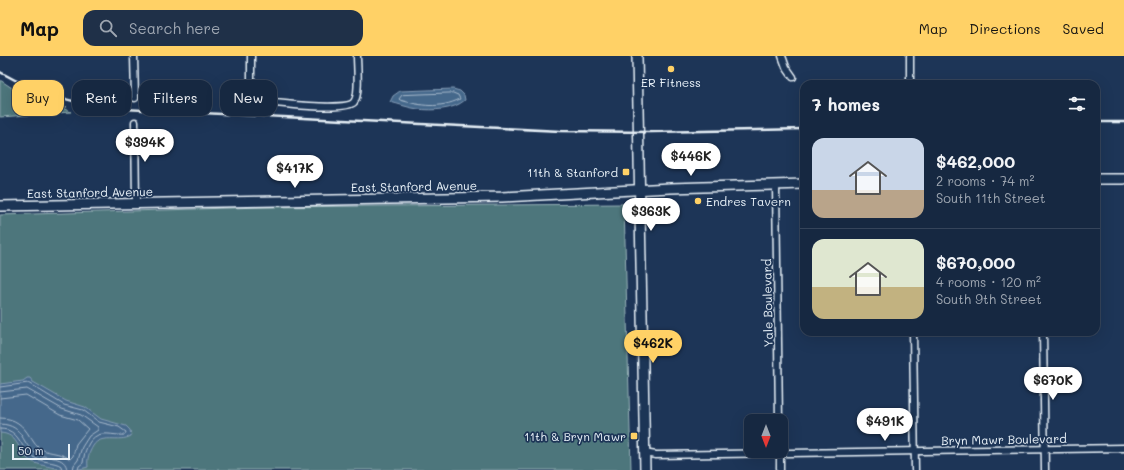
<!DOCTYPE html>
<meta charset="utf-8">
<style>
:root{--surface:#162841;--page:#1f3048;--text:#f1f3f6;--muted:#9ea6b1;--line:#35445a;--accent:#ffd166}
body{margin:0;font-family:Mali,sans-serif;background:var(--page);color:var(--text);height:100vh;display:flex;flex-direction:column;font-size:15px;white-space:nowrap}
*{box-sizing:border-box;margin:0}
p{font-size:13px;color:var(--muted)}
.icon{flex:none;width:22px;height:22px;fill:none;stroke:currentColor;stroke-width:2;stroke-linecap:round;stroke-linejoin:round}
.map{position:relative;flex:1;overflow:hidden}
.side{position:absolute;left:800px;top:24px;width:300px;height:256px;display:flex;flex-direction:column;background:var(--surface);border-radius:12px;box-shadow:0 4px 16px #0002,0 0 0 1px var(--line)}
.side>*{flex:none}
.guide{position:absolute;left:12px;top:24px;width:380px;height:36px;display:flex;gap:8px}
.needle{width:26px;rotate:180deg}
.controls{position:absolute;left:744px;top:358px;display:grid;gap:8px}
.controls a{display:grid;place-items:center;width:44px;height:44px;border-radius:8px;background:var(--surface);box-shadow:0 4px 16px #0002,0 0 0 1px var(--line);font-size:20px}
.scale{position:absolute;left:12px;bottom:10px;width:58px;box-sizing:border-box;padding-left:4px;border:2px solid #e8f1f8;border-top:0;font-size:11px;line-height:14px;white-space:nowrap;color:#e8f1f8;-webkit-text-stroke:3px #1d3557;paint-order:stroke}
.price{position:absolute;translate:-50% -34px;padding:0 9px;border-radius:14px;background:#fff;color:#222;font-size:13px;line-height:26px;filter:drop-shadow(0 1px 2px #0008)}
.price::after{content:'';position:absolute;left:50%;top:24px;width:12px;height:9px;margin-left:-6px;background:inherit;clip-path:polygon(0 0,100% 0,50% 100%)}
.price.on{background:var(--accent);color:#111}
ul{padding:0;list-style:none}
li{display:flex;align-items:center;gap:12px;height:100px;padding:0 12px}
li+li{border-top:1px solid var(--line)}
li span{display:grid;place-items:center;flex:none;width:112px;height:80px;border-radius:12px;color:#555}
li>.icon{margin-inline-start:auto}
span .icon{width:48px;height:48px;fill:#fffc;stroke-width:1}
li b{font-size:17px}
h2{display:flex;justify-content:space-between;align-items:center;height:48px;padding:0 12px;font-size:17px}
.pill{padding:0 14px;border-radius:12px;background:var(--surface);box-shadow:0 4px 16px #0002,0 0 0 1px var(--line);font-size:14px;line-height:36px}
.pill.on{background:var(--accent);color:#111}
header{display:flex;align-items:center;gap:24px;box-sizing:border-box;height:56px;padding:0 20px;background:var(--accent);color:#111}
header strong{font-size:19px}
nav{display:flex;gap:22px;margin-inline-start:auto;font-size:14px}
.search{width:280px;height:36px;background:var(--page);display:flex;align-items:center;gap:10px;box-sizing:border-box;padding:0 14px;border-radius:12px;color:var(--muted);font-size:15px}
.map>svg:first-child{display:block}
.green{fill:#4d767b;stroke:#9ab4ba}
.water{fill:#45678b;stroke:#869eb7}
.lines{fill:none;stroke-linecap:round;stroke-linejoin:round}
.shore{stroke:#a7bacc;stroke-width:1}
.street-casing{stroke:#e8f1f8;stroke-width:9}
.secondary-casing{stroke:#e8f1f8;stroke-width:12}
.street{stroke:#1d3557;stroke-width:6}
.secondary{stroke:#1d3557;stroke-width:9}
.rail{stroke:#e8f1f8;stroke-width:2.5}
.poi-dot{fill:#ffd166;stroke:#1d3557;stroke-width:1.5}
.labels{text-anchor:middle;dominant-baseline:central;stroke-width:3.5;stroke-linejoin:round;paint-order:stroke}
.poi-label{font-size:12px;fill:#e8f1f8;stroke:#1d3557;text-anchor:end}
.street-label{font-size:12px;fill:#e8f1f8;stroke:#1d3557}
</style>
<header>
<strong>Map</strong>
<div class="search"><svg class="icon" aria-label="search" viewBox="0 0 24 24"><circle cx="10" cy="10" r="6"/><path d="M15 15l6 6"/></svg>Search here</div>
<nav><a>Map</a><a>Directions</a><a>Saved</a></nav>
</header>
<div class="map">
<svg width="1124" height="414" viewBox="0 0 1124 414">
<rect width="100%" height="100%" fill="#1d3557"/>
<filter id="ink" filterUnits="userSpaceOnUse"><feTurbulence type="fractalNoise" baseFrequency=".025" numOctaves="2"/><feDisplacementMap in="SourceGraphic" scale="8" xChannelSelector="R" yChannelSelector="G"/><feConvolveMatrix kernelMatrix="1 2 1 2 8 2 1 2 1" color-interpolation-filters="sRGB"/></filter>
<g filter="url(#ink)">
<g class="green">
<polygon points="0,24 12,32 67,51 60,51 71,56 0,61"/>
<polygon points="624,148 631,414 0,414 0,159 262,151"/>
</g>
<g class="water">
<path d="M453,33l7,2 4,4 1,5c-11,10 -33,11 -47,9 -9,-1 -19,-5 -28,-7l3,-6 7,-5z"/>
<path d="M27,322h3l3,4 33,19 19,6 16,12 25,7 4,4 1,6c-12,7 -30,-3 -38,10 -4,7 -6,12 -5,21 -4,1 -8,2 -12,3 -11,0 -40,-4 -48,-11 -11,-10 -10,-25 -28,-26v-49l23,-3z"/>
</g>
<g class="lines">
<g class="shore">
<path d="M453,37l5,2 2,4c-21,10 -39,7 -60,1l-1,-1 3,-4z"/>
<path d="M0,331l28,-4 36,22 19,5 16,12 20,5 7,5 -1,3c-8,1 -19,-3 -27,0 -10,4 -14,18 -15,28l-4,3 -1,4"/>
<polyline points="0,336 27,333 62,353 81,359 98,371 98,374 89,380 82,391 78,404 74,409 73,414"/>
<path d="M0,342l26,-3 34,20 18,5 10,9 -12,15 -3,12 -3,3c-11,-8 -24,-5 -32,-12 -4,-3 -5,-7 -8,-10 -7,-12 -15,-19 -30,-19"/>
<path d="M0,368c26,1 20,21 37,30 10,5 29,1 30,16"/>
<path d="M0,373c20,0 19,18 32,27 8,7 23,5 29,10l1,4"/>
</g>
<defs>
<g id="street">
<polyline points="134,0 135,42"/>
<path d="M251,0v37l3,6 5,2c15,2 88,11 95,1 6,-7 3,-36 3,-46"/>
<polyline points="782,0 786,11 793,21"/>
<polyline points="910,0 910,28"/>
<polyline points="135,66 136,147"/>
<polyline points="776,129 779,365"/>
<polyline points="913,276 915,414"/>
<polyline points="1043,276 1045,414"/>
<polyline points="780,395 780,414"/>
<polyline points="644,397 656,399 1124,392"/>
</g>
<g id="secondary">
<polyline points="637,0 645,414"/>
<polyline points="1096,123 1124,123"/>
<polyline points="0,150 502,141 670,132 804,128"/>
</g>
</defs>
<use href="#street" class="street-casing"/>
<use href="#secondary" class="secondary-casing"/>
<use href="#street" class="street"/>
<use href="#secondary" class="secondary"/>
<g class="rail">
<path d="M0,16c42,24 76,32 124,37l436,22 90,1 154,-3"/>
<polyline points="1096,66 1124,66"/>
</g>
</g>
</g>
<g class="poi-dot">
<circle cx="671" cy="13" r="4"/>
<rect x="622" y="112" width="8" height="8" rx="2"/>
<circle cx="698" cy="145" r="4"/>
<rect x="630" y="376" width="8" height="8" rx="2"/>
</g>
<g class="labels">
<g class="poi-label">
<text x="671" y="26" text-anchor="middle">ER Fitness</text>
<text x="618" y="116">11th &amp; Stanford</text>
<text x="706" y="145" text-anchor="start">Endres Tavern</text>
<text x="626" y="380">11th &amp; Bryn Mawr</text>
</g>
<g class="street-label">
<text transform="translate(414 130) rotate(-1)">East Stanford Avenue</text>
<text transform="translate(90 136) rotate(-1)">East Stanford Avenue</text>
<text transform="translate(767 247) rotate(-91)">Yale Boulevard</text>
<text transform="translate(1004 383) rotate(-1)">Bryn Mawr Boulevard</text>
</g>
</g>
</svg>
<div class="controls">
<a><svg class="needle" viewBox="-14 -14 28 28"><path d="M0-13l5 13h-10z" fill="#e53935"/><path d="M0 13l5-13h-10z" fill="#9ea6b1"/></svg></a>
</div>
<div class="scale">50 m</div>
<b class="price" style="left:145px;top:107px">$394K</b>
<b class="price" style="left:691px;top:121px">$446K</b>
<b class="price" style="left:295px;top:133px">$417K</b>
<b class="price" style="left:651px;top:176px">$363K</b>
<b class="price on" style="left:653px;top:308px">$462K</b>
<b class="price" style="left:1053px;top:345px">$670K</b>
<b class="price" style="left:885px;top:386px">$491K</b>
<div class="guide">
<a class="pill on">Buy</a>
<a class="pill">Rent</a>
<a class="pill">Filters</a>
<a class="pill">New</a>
</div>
<section class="side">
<h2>7 homes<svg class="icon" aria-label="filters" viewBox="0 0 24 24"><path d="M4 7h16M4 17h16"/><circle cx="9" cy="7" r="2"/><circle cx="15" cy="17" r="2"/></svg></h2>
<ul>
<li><span style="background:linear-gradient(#c9d6e8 65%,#b9a48a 0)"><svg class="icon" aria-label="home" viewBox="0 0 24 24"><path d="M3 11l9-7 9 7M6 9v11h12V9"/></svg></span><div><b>$462,000</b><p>2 rooms · 74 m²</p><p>South 11th Street</p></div></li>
<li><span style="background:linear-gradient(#dfe7d0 60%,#c2b280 0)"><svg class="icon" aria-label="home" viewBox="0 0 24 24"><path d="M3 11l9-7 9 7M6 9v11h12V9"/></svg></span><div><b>$670,000</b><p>4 rooms · 120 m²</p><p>South 9th Street</p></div></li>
</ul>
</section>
</div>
